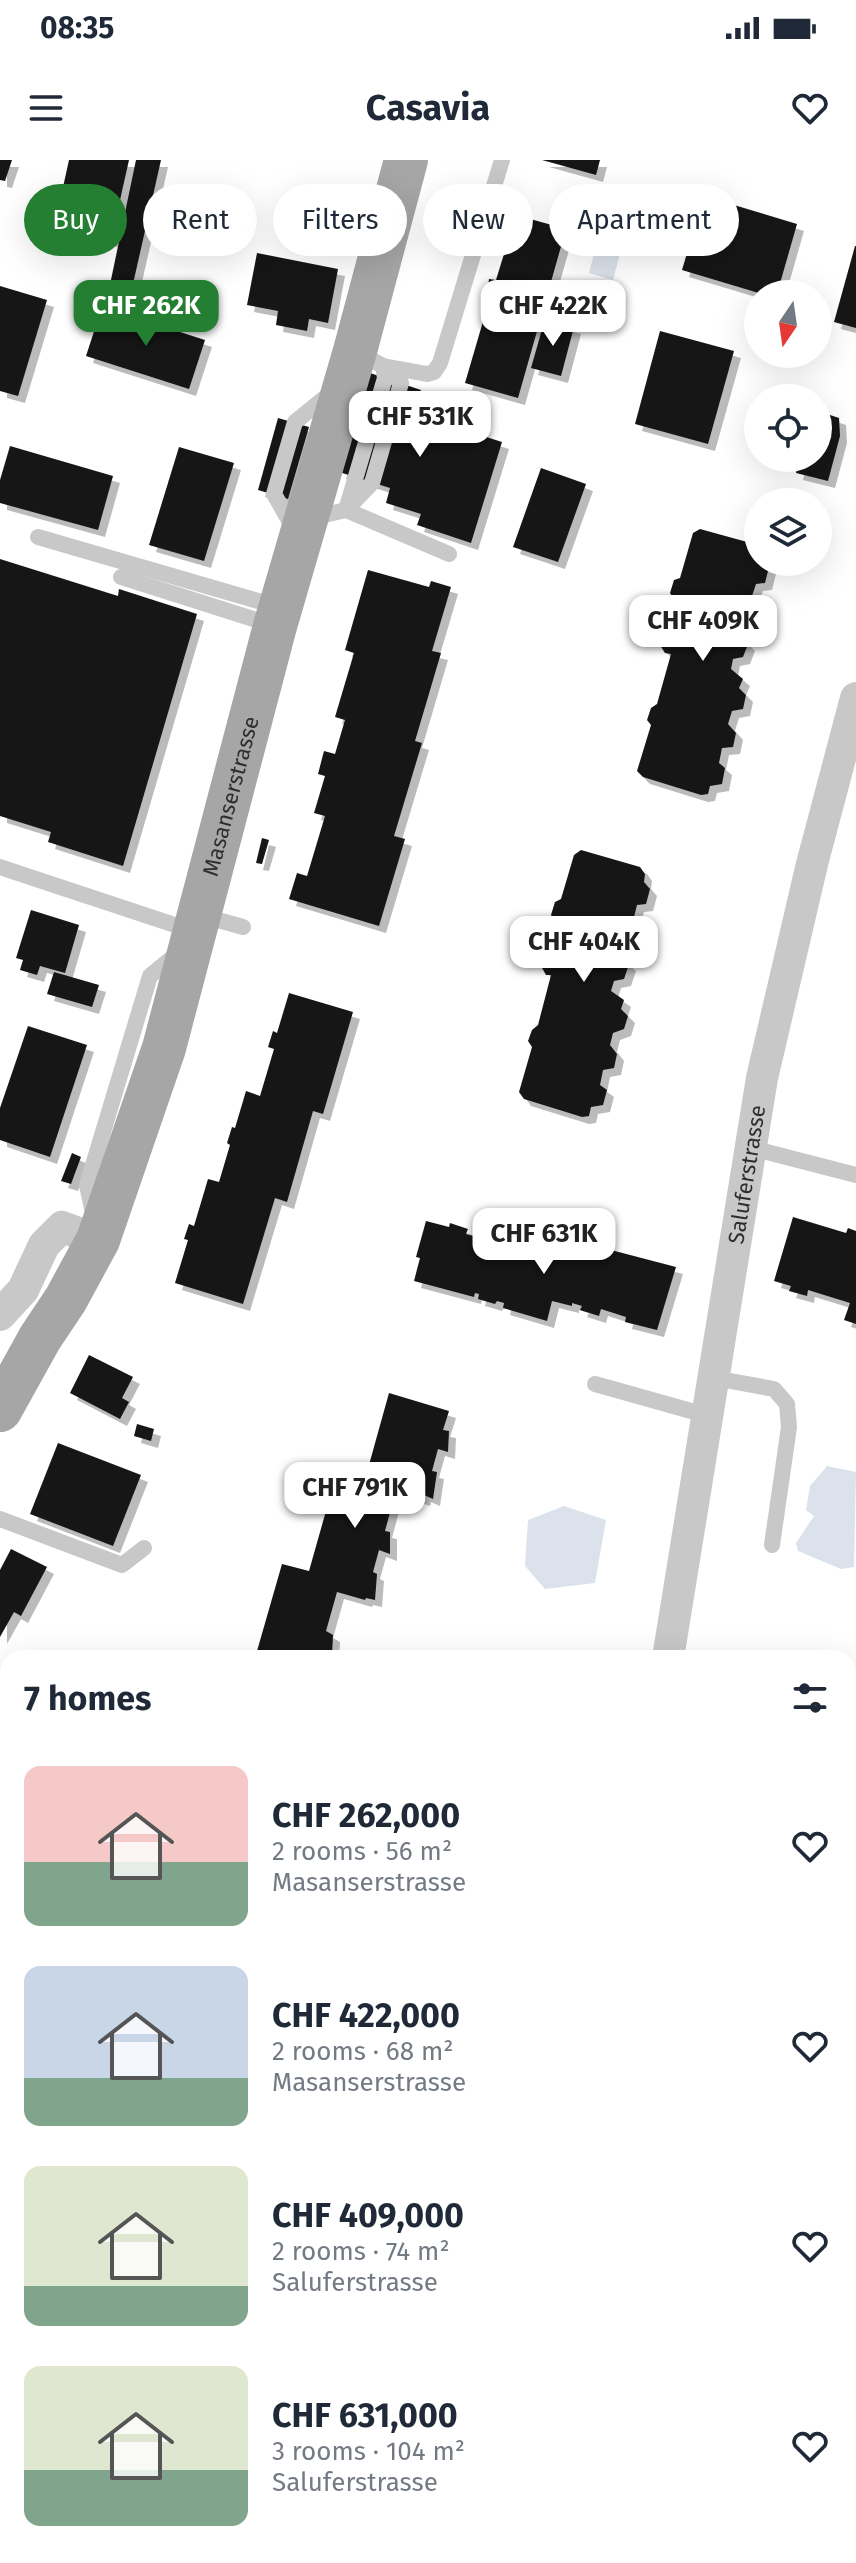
<!DOCTYPE html>
<meta charset="utf-8">
<style>
:root{--surface:#fff;--page:#f2f2f3;--text:#1f2937;--muted:#747a83;--accent:#247f33}
body{margin:0;font-family:"Fira Sans",sans-serif;background:var(--page);color:var(--text);height:100vh;display:flex;flex-direction:column;font-size:30px;white-space:nowrap}
*{box-sizing:border-box;margin:0}
p{font-size:26px;color:var(--muted)}
.icon{flex:none;width:44px;height:44px;fill:none;stroke:currentColor;stroke-width:2;stroke-linecap:round;stroke-linejoin:round}
.map{position:relative;flex:1;overflow:hidden}
.panel{position:absolute;left:0px;top:1490px;width:856px;height:914px;display:flex;flex-direction:column;background:var(--surface);border-radius:24px 24px 0 0;box-shadow:0 8px 32px #0002}
.panel>*{flex:none}
.top-card{position:absolute;left:24px;top:24px;width:808px;height:72px;display:flex;gap:16px}
.needle{width:52px;rotate:193deg}
.fabs{position:absolute;left:744px;top:120px;display:grid;gap:16px}
.fabs a{display:grid;place-items:center;width:88px;height:88px;border-radius:50%;background:var(--surface);box-shadow:0 8px 32px #0002;font-size:40px}
.price{position:absolute;translate:-50% -68px;padding:0 18px;border-radius:16px;background:#fff;color:#222;font-size:26px;line-height:52px;filter:drop-shadow(0 2px 4px #0008)}
.price::after{content:'';position:absolute;left:50%;top:48px;width:24px;height:18px;margin-left:-12px;background:inherit;clip-path:polygon(0 0,100% 0,50% 100%)}
.price.selected{background:var(--accent);color:#fff}
ul{padding:0;list-style:none}
li{display:flex;align-items:center;gap:24px;height:200px;padding:0 24px}
li span{display:grid;place-items:center;flex:none;width:224px;height:160px;border-radius:16px;color:#555}
li>.icon{margin-inline-start:auto}
span .icon{width:96px;height:96px;fill:#fffc;stroke-width:1}
li b{font-size:34px}
h2{display:flex;justify-content:space-between;align-items:center;height:96px;padding:0 24px;font-size:34px}
.tag{padding:0 28px;border-radius:36px;background:var(--surface);box-shadow:0 8px 32px #0002;font-size:28px;line-height:72px}
.tag.selected{background:var(--accent);color:#fff}
.status{display:flex;justify-content:space-between;align-items:center;height:56px;padding:0 40px;background:var(--surface);direction:ltr}
.status svg{height:22px;fill:currentColor}
header{display:flex;justify-content:space-between;align-items:center;height:104px;padding:0 24px;background:var(--surface);font-size:36px;font-weight:700}
.map>svg:first-child{display:block}
.green{fill:#dbe2eb}
.building{fill:#151515;filter:url(#shadow)}
.lines{fill:none;stroke-linecap:round;stroke-linejoin:round}
.lane{stroke:#c8c8c8;stroke-width:16}
.street{stroke:#c8c8c8;stroke-width:32}
.primary{stroke:#a6a6a6;stroke-width:44}
.rail{stroke:#838383;stroke-width:6;stroke-dasharray:8 6;stroke-linecap:butt}
.labels{text-anchor:middle;dominant-baseline:central;stroke-width:8;stroke-linejoin:round;paint-order:stroke}
.street-label{font-size:22px;fill:#2e2e2e;stroke:#fff}
</style>
<div class="status"><b>08:35</b><svg viewBox="0 0 49 12"><path d="M0 12V9h3v3zM5 12V6h3v6zM10 12V3h3v9zM15 12V0h3v12zM26 1h20v11H26zM47 4h2v5h-2z"/></svg></div>
<header><svg class="icon" aria-label="menu" viewBox="0 0 24 24"><path d="M4 6h16M4 12h16M4 18h16"/></svg>Casavia<svg class="icon" aria-label="heart" viewBox="0 0 24 24"><path d="M12 20l-8-8c-3-5 5-10 8-4 3-6 11-1 8 4z"/></svg></header>
<div class="map">
<svg width="856" height="2403" viewBox="0 0 856 2403">
<defs>
<filter id="shadow"><feDropShadow dx="7" dy="7" stdDeviation="0" flood-color="#0004"/></filter>
</defs>
<rect width="100%" height="100%" fill="#fff"/>
<g class="green">
<polygon points="602,64 626,71 613,120 589,113"/>
<polygon points="827,1306 856,1312 854,1407 841,1409 798,1391 796,1383 814,1356 806,1350 810,1326"/>
<polygon points="564,1346 606,1360 595,1423 545,1429 525,1406 528,1360"/>
</g>
<g class="building">
<polygon points="0,0 12,0 5,21 0,20"/>
<polygon points="69,0 129,0 111,80 54,68"/>
<polygon points="136,0 161,0 128,146 107,139"/>
<polygon points="542,0 600,0 596,15"/>
<polygon points="704,36 797,64 777,134 762,134 682,110"/>
<polygon points="516,55 566,69 518,238 465,223 484,158 489,119 496,120"/>
<polygon points="855,86 856,86 856,168 834,162"/>
<polygon points="257,93 338,109 328,163 309,159 307,171 276,165 278,151 247,145"/>
<polygon points="0,126 47,140 18,236 0,231"/>
<polygon points="102,147 205,180 189,229 86,196"/>
<polygon points="545,159 574,167 561,216 531,208"/>
<polygon points="660,171 734,191 708,284 635,264"/>
<polygon points="370,213 421,230 414,254 502,282 471,383 417,365 421,354 386,343 390,328 339,312"/>
<polygon points="818,251 839,258 840,276 828,321 796,313 798,305 784,301 784,298 818,298"/>
<polygon points="278,258 309,267 288,339 258,330"/>
<polygon points="10,286 113,316 98,370 0,343 0,320"/>
<polygon points="179,287 234,303 204,401 149,385"/>
<polygon points="541,308 586,324 558,402 513,387"/>
<polygon points="700,369 758,385 758,402 763,402 769,407 765,423 756,424 751,439 759,446 755,460 745,462 741,477 748,484 743,497 733,499 731,509 743,519 739,528 746,535 743,549 732,551 728,564 736,573 733,587 722,588 719,603 725,608 722,624 710,626 708,634 701,635 643,617 637,611 651,565 647,560 651,548 657,544 671,494 665,493 660,485 674,439 670,433 674,420 680,418 693,373"/>
<polygon points="0,399 118,436 119,429 197,454 123,706 48,682 51,672 0,656"/>
<polygon points="368,410 429,427 431,421 451,427 432,491 441,493 415,581 422,583 394,676 405,679 379,766 289,739 297,713 307,716 325,656 314,653 325,616 318,614 324,591 335,594 345,560 335,557 354,493 345,490"/>
<polygon points="262,678 269,680 262,704 256,703"/>
<polygon points="581,690 640,707 645,714 644,722 650,729 646,744 637,745 633,761 640,767 636,781 626,783 622,798 629,804 624,819 614,821 611,831 624,840 621,849 628,856 624,869 613,873 610,885 617,894 614,908 603,910 600,925 607,930 603,945 591,947 589,956 582,957 524,939 519,932 532,887 528,881 532,870 538,865 551,815 546,815 541,806 555,761 551,755 555,742 561,739 574,695"/>
<polygon points="31,750 79,765 65,813 40,806 37,815 20,810 23,800 16,798"/>
<polygon points="54,812 99,825 92,847 47,834"/>
<polygon points="289,833 353,852 323,954 313,951 287,1042 275,1038 243,1144 175,1123 188,1080 184,1079 189,1064 194,1066 208,1019 219,1022 230,985 227,983 232,967 235,968 246,931 260,936 274,889 268,887 273,871 277,873"/>
<polygon points="28,866 87,885 50,997 0,980 0,948"/>
<polygon points="72,993 81,997 71,1024 61,1021"/>
<polygon points="793,1057 846,1073 848,1068 856,1071 856,1164 844,1160 850,1143 808,1130 807,1136 789,1131 791,1126 774,1121"/>
<polygon points="426,1061 449,1067 450,1063 468,1069 466,1074 488,1080 489,1075 505,1079 504,1084 523,1089 525,1084 545,1089 544,1094 564,1100 569,1079 676,1107 657,1170 625,1162 626,1157 601,1149 599,1156 580,1150 582,1146 572,1143 572,1146 552,1141 547,1161 503,1148 504,1143 497,1141 495,1144 478,1139 479,1134 475,1133 474,1137 414,1121 420,1098 416,1097"/>
<polygon points="89,1195 133,1217 122,1238 129,1242 120,1259 70,1233"/>
<polygon points="389,1233 449,1251 443,1270 449,1271 448,1292 438,1289 432,1311 437,1312 433,1339 424,1335 423,1339 396,1330 385,1371 390,1372 390,1394 379,1390 373,1412 377,1414 375,1440 366,1438 365,1440 337,1432 326,1471 333,1475 332,1495 321,1492 319,1498 255,1498 282,1404 309,1411 339,1305 367,1312"/>
<polygon points="137,1264 154,1269 151,1281 134,1276"/>
<polygon points="58,1283 141,1315 113,1386 30,1354"/>
<polygon points="11,1389 47,1407 21,1456 14,1452 0,1477 0,1410"/>
<polygon points="848,1744 856,1747 856,1812 848,1810"/>
<polygon points="0,1935 7,1946 8,1957 8,2001 0,2007"/>
<polygon points="8,2017 8,2106 7,2112 0,2111 0,2023"/>
<polygon points="848,2112 856,2114 856,2150 849,2173"/>
<polygon points="0,2383 8,2391 8,2396 14,2396 21,2403 0,2403"/>
<polygon points="238,2396 304,2396 302,2403 236,2403"/>
<polygon points="565,2396 649,2396 647,2403 563,2403"/>
</g>
<g class="lines">
<g class="lane">
<polyline points="356,191 383,206 427,214 434,212 440,203 502,0"/>
<polyline points="383,206 385,218 346,350 449,394"/>
<polyline points="311,358 346,350 372,323 401,223 383,206"/>
<polyline points="295,371 274,334 295,262 332,232"/>
<polyline points="38,377 279,447"/>
<polyline points="121,417 272,465"/>
<polyline points="0,707 193,771"/>
<polyline points="200,755 243,767"/>
<polyline points="751,988 856,1015"/>
<polyline points="94,1058 87,1025 150,816 178,793"/>
<polyline points="714,1218 774,1229 787,1244 789,1267 772,1385"/>
<polyline points="595,1224 709,1256"/>
<polyline points="0,1359 122,1405 144,1388"/>
</g>
<g class="street">
<polyline points="0,1155 23,1130 44,1085 62,1067 98,1080"/>
<path id="s1" d="M668,1498l94,-580 50,-214 44,-166"/>
<polyline points="0,1845 8,1847"/>
<polyline points="848,2016 856,2017"/>
<polyline points="146,2403 149,2396"/>
</g>
<path class="primary" id="s2" d="M0,1250l40,-72 26,-39 32,-59 66,-192 111,-422 80,-275 51,-191"/>
<g class="rail">
<polyline points="848,2368 856,2343"/>
<polyline points="837,2403 839,2396"/>
</g>
</g>
<g class="labels">
<g class="street-label">
<text stroke="none"><textPath href="#s2" startOffset="660">Masanserstrasse</textPath></text>
<text stroke="none"><textPath href="#s1" startOffset="490">Saluferstrasse</textPath></text>
</g>
</g>
</svg>
<div class="fabs">
<a><svg class="needle" viewBox="-14 -14 28 28"><path d="M0-13l5 13h-10z" fill="#e53935"/><path d="M0 13l5-13h-10z" fill="#747a83"/></svg></a>
<a><svg class="icon" aria-label="locate" viewBox="0 0 24 24"><circle cx="12" cy="12" r="6"/><path d="M12 2v4M12 18v4M2 12h4M18 12h4"/></svg></a>
<a><svg class="icon" aria-label="layers" viewBox="0 0 24 24"><path d="M12 4l9 5-9 5-9-5zM3 14l9 5 9-5"/></svg></a>
</div>
<b class="price selected" style="left:146px;top:188px">CHF 262K</b>
<b class="price" style="left:553px;top:188px">CHF 422K</b>
<b class="price" style="left:420px;top:299px">CHF 531K</b>
<b class="price" style="left:703px;top:503px">CHF 409K</b>
<b class="price" style="left:584px;top:824px">CHF 404K</b>
<b class="price" style="left:544px;top:1116px">CHF 631K</b>
<b class="price" style="left:355px;top:1370px">CHF 791K</b>
<div class="top-card">
<a class="tag selected">Buy</a>
<a class="tag">Rent</a>
<a class="tag">Filters</a>
<a class="tag">New</a>
<a class="tag">Apartment</a>
</div>
<section class="panel">
<h2>7 homes<svg class="icon" aria-label="filters" viewBox="0 0 24 24"><path d="M4 7h16M4 17h16"/><circle cx="9" cy="7" r="2"/><circle cx="15" cy="17" r="2"/></svg></h2>
<ul>
<li><span style="background:linear-gradient(#f6c9c9 60%,#7fa58c 0)"><svg class="icon" aria-label="home" viewBox="0 0 24 24"><path d="M3 11l9-7 9 7M6 9v11h12V9"/></svg></span><div><b>CHF 262,000</b><p>2 rooms · 56 m²</p><p>Masanserstrasse</p></div><svg class="icon" aria-label="heart" viewBox="0 0 24 24"><path d="M12 20l-8-8c-3-5 5-10 8-4 3-6 11-1 8 4z"/></svg></li>
<li><span style="background:linear-gradient(#c9d6e8 70%,#7fa58c 0)"><svg class="icon" aria-label="home" viewBox="0 0 24 24"><path d="M3 11l9-7 9 7M6 9v11h12V9"/></svg></span><div><b>CHF 422,000</b><p>2 rooms · 68 m²</p><p>Masanserstrasse</p></div><svg class="icon" aria-label="heart" viewBox="0 0 24 24"><path d="M12 20l-8-8c-3-5 5-10 8-4 3-6 11-1 8 4z"/></svg></li>
<li><span style="background:linear-gradient(#dfe7d0 75%,#7fa58c 0)"><svg class="icon" aria-label="home" viewBox="0 0 24 24"><path d="M3 11l9-7 9 7M6 9v11h12V9"/></svg></span><div><b>CHF 409,000</b><p>2 rooms · 74 m²</p><p>Saluferstrasse</p></div><svg class="icon" aria-label="heart" viewBox="0 0 24 24"><path d="M12 20l-8-8c-3-5 5-10 8-4 3-6 11-1 8 4z"/></svg></li>
<li><span style="background:linear-gradient(#dfe7d0 65%,#7fa58c 0)"><svg class="icon" aria-label="home" viewBox="0 0 24 24"><path d="M3 11l9-7 9 7M6 9v11h12V9"/></svg></span><div><b>CHF 631,000</b><p>3 rooms · 104 m²</p><p>Saluferstrasse</p></div><svg class="icon" aria-label="heart" viewBox="0 0 24 24"><path d="M12 20l-8-8c-3-5 5-10 8-4 3-6 11-1 8 4z"/></svg></li>
</ul>
</section>
</div>
